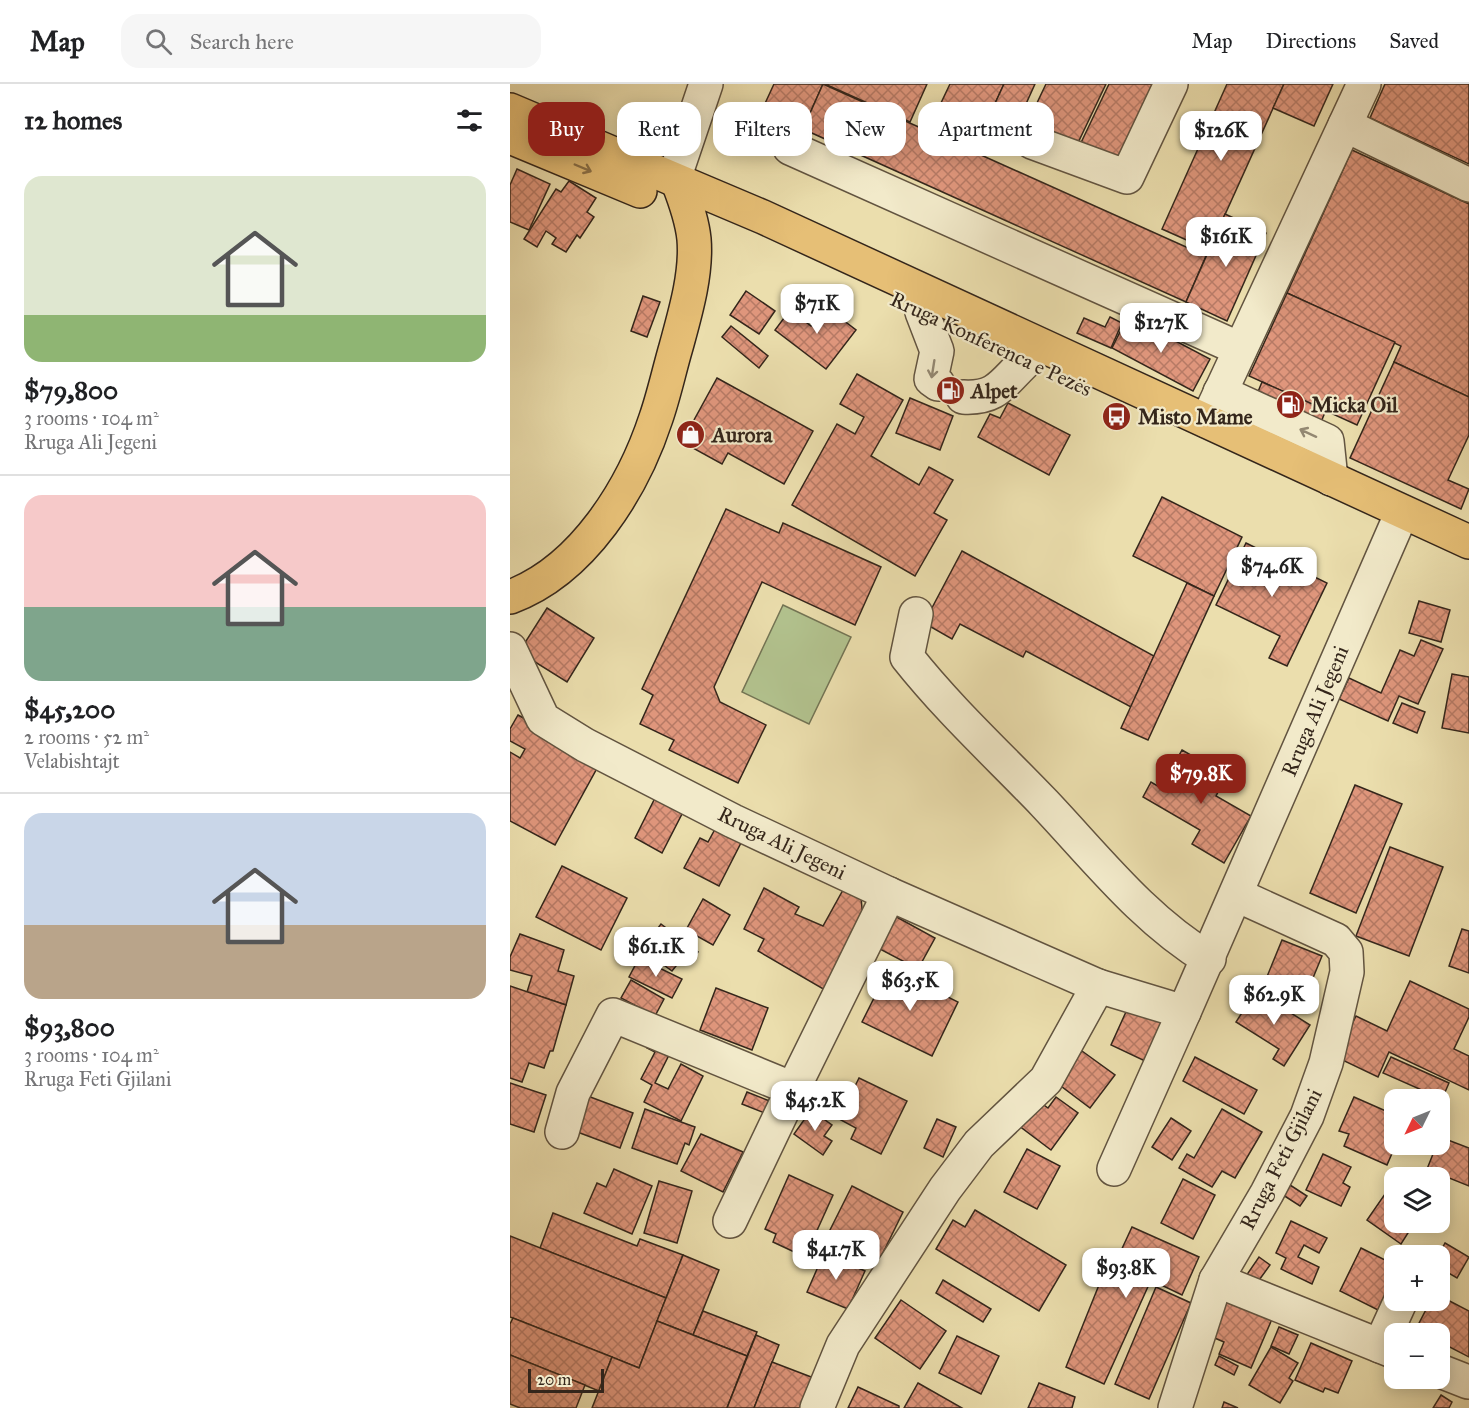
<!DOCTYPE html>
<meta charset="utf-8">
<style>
:root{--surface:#fff;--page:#f6f6f6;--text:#202124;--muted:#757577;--line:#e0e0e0;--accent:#8f2418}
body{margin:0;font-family:"IM FELL Great Primer",serif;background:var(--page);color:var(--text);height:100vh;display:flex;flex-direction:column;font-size:22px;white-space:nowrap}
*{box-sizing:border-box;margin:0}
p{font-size:20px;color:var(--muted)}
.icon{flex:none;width:33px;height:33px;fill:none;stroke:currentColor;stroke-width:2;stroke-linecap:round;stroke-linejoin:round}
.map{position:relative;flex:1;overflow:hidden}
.side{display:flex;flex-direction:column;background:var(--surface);width:510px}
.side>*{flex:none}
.banner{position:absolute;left:18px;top:18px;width:570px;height:54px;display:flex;gap:12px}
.needle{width:39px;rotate:227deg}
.buttons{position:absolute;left:874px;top:1005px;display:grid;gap:12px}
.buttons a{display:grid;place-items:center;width:66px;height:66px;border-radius:12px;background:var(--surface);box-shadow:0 3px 15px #0003;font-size:30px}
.scale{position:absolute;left:18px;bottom:15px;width:76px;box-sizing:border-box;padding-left:6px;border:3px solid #34261b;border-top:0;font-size:16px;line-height:21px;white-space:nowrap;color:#34261b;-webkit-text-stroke:4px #f2eaca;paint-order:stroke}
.price{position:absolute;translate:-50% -51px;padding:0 14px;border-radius:12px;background:#fff;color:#222;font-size:20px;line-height:39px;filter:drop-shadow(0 2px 3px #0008)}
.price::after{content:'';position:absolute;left:50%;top:36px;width:18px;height:14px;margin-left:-9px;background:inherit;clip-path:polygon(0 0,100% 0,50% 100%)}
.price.on{background:var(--accent);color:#fff}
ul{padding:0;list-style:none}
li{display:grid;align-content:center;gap:12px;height:318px;padding:0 24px}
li+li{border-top:2px solid var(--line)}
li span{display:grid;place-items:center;height:186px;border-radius:18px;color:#555}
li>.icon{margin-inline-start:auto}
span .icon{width:108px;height:108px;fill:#fffc;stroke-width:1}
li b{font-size:26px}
h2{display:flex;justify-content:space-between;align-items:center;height:72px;padding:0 24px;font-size:26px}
.tag{padding:0 21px;border-radius:18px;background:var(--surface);box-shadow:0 3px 15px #0003;font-size:21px;line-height:54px}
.tag.on{background:var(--accent);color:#fff}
header{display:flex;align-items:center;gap:36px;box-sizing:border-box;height:84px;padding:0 30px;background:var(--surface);border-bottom:2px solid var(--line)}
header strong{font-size:28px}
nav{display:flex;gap:33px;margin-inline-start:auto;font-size:21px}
.search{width:420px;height:54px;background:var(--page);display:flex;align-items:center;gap:15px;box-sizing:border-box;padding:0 21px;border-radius:18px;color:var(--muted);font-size:22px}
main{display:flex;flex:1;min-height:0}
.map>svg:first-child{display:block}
.green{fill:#b2c28e;stroke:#737454;stroke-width:1.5}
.building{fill:url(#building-cross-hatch);stroke:#34261b;stroke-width:1.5}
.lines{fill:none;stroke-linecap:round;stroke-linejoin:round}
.minor-casing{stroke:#625440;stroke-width:36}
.major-casing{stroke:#34261b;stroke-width:36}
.minor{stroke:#f2eaca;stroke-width:33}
.major{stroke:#e6bf76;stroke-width:33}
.oneway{stroke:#8d7248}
.oneway2{stroke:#938872}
.labels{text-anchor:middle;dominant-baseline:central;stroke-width:4.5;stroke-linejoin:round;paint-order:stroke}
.street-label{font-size:21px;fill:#34261b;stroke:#f2eaca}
.poi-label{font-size:21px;font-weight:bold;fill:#34261b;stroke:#f2eaca;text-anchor:start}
</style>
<header>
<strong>Map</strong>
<div class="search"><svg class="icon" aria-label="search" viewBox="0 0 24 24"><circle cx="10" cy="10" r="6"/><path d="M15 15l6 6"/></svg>Search here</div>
<nav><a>Map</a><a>Directions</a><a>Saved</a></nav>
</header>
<main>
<section class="side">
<h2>12 homes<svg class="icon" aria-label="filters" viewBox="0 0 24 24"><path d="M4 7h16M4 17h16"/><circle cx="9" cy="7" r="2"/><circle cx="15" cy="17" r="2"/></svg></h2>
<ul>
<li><span style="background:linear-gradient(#dfe7d0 75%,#8fb573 0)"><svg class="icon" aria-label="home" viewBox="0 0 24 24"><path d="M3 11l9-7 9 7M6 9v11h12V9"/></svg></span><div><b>$79,800</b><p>3 rooms · 104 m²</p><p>Rruga Ali Jegeni</p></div></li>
<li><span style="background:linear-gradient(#f6c9c9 60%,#7fa58c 0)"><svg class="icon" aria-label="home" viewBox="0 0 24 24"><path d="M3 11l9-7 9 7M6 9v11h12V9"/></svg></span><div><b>$45,200</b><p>2 rooms · 52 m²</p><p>Velabishtajt</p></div></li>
<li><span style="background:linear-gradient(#c9d6e8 60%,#b9a48a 0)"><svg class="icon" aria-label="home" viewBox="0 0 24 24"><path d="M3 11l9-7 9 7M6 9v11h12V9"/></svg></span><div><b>$93,800</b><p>3 rooms · 104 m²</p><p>Rruga Feti Gjilani</p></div></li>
</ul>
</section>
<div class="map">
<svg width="959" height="1324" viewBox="0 0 959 1324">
<defs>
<pattern id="building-cross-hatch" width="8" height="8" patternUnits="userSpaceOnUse" patternTransform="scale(1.5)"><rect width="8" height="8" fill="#df967c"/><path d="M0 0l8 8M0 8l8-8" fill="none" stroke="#b67a65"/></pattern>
</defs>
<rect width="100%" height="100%" fill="#ebdead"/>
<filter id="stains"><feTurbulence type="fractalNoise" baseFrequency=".00333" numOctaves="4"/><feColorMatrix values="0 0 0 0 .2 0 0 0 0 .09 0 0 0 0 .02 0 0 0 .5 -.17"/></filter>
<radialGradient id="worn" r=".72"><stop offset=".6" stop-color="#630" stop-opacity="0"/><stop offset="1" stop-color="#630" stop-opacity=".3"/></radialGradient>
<polygon class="green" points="273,521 341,553 299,640 232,608"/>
<g class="building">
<polygon points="264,0 313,0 293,45 252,26"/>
<polygon points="313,0 696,172 676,218 293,45"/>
<polygon points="315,0 417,0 400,38"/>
<polygon points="440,0 494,0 466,61 421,40"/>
<polygon points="494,0 525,0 501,53 475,41"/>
<polygon points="536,0 596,0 566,63 517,40"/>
<polygon points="599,0 648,0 611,78 568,65"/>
<polygon points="717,0 774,0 699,166 652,145"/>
<polygon points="774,0 823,0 804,42 763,24"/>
<polygon points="875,0 959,0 959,80 860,34"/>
<polygon points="842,66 959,120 959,313 884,278 891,262 777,209"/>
<polygon points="7,85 40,100 19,146 0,138 0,101"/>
<polygon points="59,97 86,114 77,128 84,133 70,154 67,151 56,168 42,160 46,154 36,147 27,163 14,155 46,105 51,108"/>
<polygon points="715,130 756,149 717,237 676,218"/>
<polygon points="236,207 265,227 249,250 220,231"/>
<polygon points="777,209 885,258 847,341 739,292"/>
<polygon points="133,212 150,218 137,253 121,247"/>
<polygon points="316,223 346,246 316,285 265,246 280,226 301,242"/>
<polygon points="618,232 700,275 683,307 602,264"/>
<polygon points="600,233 612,239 601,264 567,249 574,234 595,243"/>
<polygon points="221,242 258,272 249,284 212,253"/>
<polygon points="884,278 959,313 959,351 938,396 959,405 951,425 840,374"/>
<polygon points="347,290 393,316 361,372 409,401 419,383 443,396 424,429 437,436 405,492 282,421 327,340 345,350 354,333 330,320"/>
<polygon points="207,294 303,347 274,400 218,369 212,380 172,358"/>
<polygon points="752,298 816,326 809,343 745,315"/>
<polygon points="400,314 443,332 430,366 386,349"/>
<polygon points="498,319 560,351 539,391 468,353 480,330 490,334"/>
<polygon points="652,413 732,453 704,512 623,472"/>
<polygon points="216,425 269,449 273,439 371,483 345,541 252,498 204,603 210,618 256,641 228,699 159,666 164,656 130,640 143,611 132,605"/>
<polygon points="736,459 817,499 777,582 759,574 770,552 706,521"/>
<polygon points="452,467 644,572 621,623 516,567 513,573 450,540 442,555 414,539"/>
<polygon points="677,499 704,512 638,656 611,644"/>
<polygon points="909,517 940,526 931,558 899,549"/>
<polygon points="37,524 84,554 57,598 9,568"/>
<polygon points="911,556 933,565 908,620 889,612 878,637 829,615 839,594 871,609 890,566 904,572"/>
<polygon points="942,590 959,593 959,649 932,644"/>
<polygon points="892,619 915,628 907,649 883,639"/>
<polygon points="8,631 91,677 45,761 0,737 0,668 10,674 15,665 0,657 0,645"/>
<polygon points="672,666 717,692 706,712 741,732 714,779 682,760 690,746 633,713 641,698 651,704"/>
<polygon points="845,701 892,720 846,829 800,809"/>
<polygon points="146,712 174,726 152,769 125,754"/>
<polygon points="210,736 236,749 209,802 174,784 190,754 198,758"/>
<polygon points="880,763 933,783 899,872 846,852"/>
<polygon points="52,782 117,814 91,866 26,833"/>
<polygon points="254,804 289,823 285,830 313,842 333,806 351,813 353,836 315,906 248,867 254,855 234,845"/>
<polygon points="193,815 220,831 203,861 176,846"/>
<polygon points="383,831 425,854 408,885 366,863"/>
<polygon points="151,840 188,868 181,877 174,872 162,887 132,865"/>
<polygon points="952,845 959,847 959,889 939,882"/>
<polygon points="10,850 54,866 48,887 64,892 56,921 17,908 22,892 0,886 0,873"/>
<polygon points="772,856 812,872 796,911 756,895"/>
<polygon points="129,874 172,895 162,914 119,893"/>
<polygon points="380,882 393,888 390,894 412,905 414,901 448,918 422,972 352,938"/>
<polygon points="121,896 154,915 145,932 111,914"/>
<polygon points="900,897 959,925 959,933 944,965 959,972 959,1006 879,968 868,993 826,973 846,932 877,947"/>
<polygon points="0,902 56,921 43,967 40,967 34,984 19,979 12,998 0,994"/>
<polygon points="206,904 258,924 242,966 190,946"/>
<polygon points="746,907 800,941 774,982 763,975 769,965 726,938"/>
<polygon points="620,919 655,935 635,977 601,961"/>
<polygon points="142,952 163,963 145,999 158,1005 171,980 193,992 171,1037 134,1018 142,1001 131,995 145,968 137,964"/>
<polygon points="572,967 605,991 580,1024 547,999"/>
<polygon points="685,973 747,1006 734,1030 673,997"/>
<polygon points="881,973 939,999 932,1015 873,989"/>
<polygon points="349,994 397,1017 371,1070 341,1055 346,1044 329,1035"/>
<polygon points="0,999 36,1011 24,1048 0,1040"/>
<polygon points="237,1008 262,1018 257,1030 232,1020"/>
<polygon points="75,1011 123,1029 110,1064 62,1046"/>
<polygon points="546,1013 568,1029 541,1066 508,1041 527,1016 538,1024"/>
<polygon points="844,1013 885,1031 886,1060 877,1081 834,1062 839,1050 829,1047"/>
<polygon points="135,1025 185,1043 179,1061 175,1059 167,1080 122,1064"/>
<polygon points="712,1025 752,1048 725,1094 712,1087 702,1103 669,1084 677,1070 684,1074"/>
<polygon points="301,1026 322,1041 314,1052 322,1057 313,1071 284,1050"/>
<polygon points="661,1034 681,1047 662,1076 642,1063"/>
<polygon points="427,1035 446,1043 433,1073 414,1064"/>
<polygon points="191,1050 233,1068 213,1108 171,1087"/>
<polygon points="930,1053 959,1064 959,1102 917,1085 927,1060 930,1060"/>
<polygon points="517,1065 550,1082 527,1125 494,1108"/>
<polygon points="813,1070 841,1083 833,1099 840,1103 831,1122 796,1106"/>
<polygon points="104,1085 142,1102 122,1150 74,1129 87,1099 96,1103"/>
<polygon points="279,1091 323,1111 295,1173 263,1158 266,1150 255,1145"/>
<polygon points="673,1095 705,1111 683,1155 651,1139"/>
<polygon points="149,1097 182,1107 167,1159 134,1149"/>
<polygon points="884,1097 885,1138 905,1138 891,1160 857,1136"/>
<polygon points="780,1101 797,1112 790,1122 773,1111"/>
<polygon points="342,1102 393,1128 366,1183 315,1156"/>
<polygon points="465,1126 556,1181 529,1227 426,1165 443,1136 455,1143"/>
<polygon points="43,1129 127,1162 130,1155 173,1171 156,1214 30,1164"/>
<polygon points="781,1137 817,1154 809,1169 794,1161 788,1173 809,1183 802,1200 771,1185 776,1174 766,1169"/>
<polygon points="622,1143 689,1173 672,1211 641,1196 594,1300 556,1283 597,1181 603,1184"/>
<polygon points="0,1152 156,1214 129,1284 0,1233"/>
<polygon points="935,1159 959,1173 947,1194 930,1184 930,1172 928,1172"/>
<polygon points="851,1164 885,1181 885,1197 870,1227 830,1207"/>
<polygon points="314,1169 355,1187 338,1225 297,1208"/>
<polygon points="173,1171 209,1186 183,1251 147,1237"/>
<polygon points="749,1173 760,1181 747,1199 736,1192"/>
<polygon points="433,1196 481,1225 473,1238 426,1209"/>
<polygon points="646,1203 681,1219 639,1315 605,1300"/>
<polygon points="930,1212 959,1227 959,1273 930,1258 930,1250 915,1250 906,1245 921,1216 930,1216"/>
<polygon points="717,1215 762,1235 741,1284 709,1270 714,1258 700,1252"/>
<polygon points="391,1216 436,1247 410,1285 365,1254"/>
<polygon points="193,1227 247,1248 237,1272 183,1251"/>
<polygon points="3,1234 102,1273 89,1307 0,1271 0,1240"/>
<polygon points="147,1237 237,1272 217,1324 82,1324 102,1273 129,1284"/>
<polygon points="769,1243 788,1251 779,1270 761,1262"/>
<polygon points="246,1251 269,1261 244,1324 217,1324"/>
<polygon points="447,1252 489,1272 471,1310 429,1289"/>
<polygon points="801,1259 842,1277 828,1309 815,1304 813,1308 785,1296"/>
<polygon points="761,1263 788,1279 779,1294 783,1297 770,1319 739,1301"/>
<polygon points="0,1271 75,1301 66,1324 10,1324 0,1320"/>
<polygon points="709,1272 728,1282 724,1291 705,1281"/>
<polygon points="262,1278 309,1296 298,1324 244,1324"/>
<polygon points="408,1299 452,1324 394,1324"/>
<polygon points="529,1299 565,1313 562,1324 518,1324"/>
<polygon points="348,1303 389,1322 389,1324 338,1324"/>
<polygon points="931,1311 942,1318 939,1324 923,1324"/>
<polygon points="714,1318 728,1324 712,1324"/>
</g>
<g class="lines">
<defs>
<g id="minor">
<polyline points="835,41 959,101"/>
<polyline points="522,58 617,93 661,0"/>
<polyline points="280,64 730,265"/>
<polyline points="168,98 168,83 196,0"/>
<polyline points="412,228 427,267 421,295 428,300"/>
<polyline points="710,308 817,357 821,395"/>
<path d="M453,313c35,2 40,-15 64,-37"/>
<polyline points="697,337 854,0"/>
<path d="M406,530l-9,43c42,53 90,97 137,146 52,55 100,117 165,156"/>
<polyline points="0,565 33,635 75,661 223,737 379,810 588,902 674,928 886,442"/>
<polyline points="52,1048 63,1009 103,931 283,1005 379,810"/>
<polyline points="604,1085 674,928"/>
<polyline points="220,1137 283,1005"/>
<polyline points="706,1196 885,1268"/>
<polyline points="870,1262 891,1216"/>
<polyline points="930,1287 958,1298"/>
<polyline points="307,1324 333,1261 435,1105 469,1060 536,996 588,902"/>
<polyline points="665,1324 706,1196 757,1109 797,1032 816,979 837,888 836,868 826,856 727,811"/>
</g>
<g id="major">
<polyline points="0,26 253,133 959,458"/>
<polyline points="0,53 130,107"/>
<path d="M0,513c73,-27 123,-109 146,-179 8,-23 13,-47 20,-71 9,-33 21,-73 18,-108 -2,-20 -9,-39 -16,-57"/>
</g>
</defs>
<use href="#minor" class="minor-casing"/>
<use href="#major" class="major-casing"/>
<use href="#minor" class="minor"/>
<use href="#major" class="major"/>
</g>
<defs><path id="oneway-shaft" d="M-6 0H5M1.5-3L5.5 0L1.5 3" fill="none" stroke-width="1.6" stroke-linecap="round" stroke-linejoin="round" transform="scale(1.5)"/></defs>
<use class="oneway" href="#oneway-shaft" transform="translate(73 84) rotate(23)"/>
<g class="oneway2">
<use href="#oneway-shaft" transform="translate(423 285) rotate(99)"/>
<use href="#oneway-shaft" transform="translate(798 349) rotate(-155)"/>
</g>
<defs>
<symbol id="fuel-disc" viewBox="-11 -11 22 22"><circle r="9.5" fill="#8f2418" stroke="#f2eaca"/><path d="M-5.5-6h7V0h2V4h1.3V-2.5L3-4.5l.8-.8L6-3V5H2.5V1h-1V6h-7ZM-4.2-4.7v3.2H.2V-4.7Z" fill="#fff"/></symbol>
<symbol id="bus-disc" viewBox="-11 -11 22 22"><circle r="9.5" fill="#8f2418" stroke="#f2eaca"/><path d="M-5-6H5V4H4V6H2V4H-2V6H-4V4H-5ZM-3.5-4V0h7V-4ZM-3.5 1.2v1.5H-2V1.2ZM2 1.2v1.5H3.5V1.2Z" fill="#fff"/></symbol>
<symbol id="shop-disc" viewBox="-11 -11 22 22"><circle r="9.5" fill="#8f2418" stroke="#f2eaca"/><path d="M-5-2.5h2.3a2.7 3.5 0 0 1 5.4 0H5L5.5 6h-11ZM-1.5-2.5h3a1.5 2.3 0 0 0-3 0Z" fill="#fff"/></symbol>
</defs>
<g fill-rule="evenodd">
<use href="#fuel-disc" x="424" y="290" width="33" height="33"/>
<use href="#fuel-disc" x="764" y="304" width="33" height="33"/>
<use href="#bus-disc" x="590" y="316" width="33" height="33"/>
<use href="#shop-disc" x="164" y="334" width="33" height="33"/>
</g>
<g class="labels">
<g class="street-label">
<text transform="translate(481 260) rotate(25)">Rruga Konferenca e Pezës</text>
<text transform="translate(805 627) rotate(-67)">Rruga Ali Jegeni</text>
<text transform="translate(272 759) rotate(26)">Rruga Ali Jegeni</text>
<text transform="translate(771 1075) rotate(-63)">Rruga Feti Gjilani</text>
</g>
<g class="poi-label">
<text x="461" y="307">Alpet</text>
<text x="801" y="321">Micka Oil</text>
<text x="628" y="333">Misto Mame</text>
<text x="202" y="351">Aurora</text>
</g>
</g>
<rect width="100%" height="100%" filter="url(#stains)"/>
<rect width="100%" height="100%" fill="url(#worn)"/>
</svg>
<div class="buttons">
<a><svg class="needle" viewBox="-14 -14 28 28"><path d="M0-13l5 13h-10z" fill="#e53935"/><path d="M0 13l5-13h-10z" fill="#757577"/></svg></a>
<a><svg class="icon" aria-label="layers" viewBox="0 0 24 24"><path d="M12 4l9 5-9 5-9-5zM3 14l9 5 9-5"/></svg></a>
<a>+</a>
<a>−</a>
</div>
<div class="scale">20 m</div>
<b class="price" style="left:711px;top:78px">$126K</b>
<b class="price" style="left:716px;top:184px">$161K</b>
<b class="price" style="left:307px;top:251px">$71K</b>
<b class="price" style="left:651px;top:270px">$127K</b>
<b class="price" style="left:762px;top:514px">$74.6K</b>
<b class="price on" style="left:691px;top:721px">$79.8K</b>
<b class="price" style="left:146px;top:894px">$61.1K</b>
<b class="price" style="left:400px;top:928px">$63.5K</b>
<b class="price" style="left:764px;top:942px">$62.9K</b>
<b class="price" style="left:305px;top:1048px">$45.2K</b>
<b class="price" style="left:326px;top:1197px">$41.7K</b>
<b class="price" style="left:616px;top:1215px">$93.8K</b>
<div class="banner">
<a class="tag on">Buy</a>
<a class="tag">Rent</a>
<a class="tag">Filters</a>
<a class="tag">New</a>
<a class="tag">Apartment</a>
</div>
</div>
</main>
